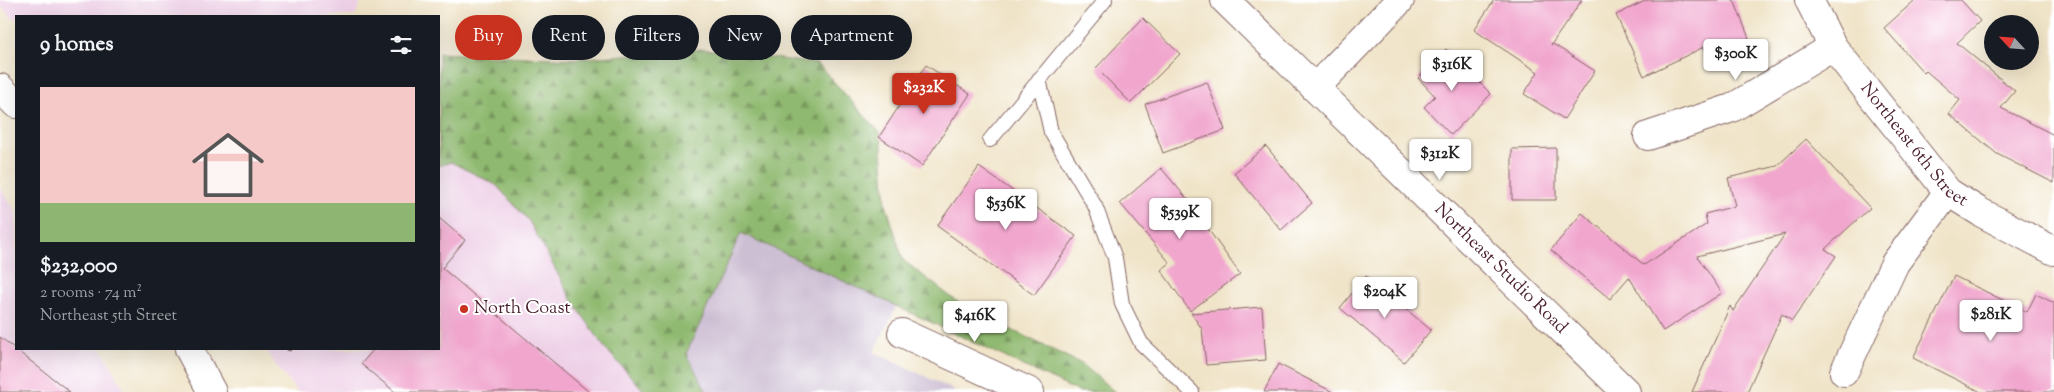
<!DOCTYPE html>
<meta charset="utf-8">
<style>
:root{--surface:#171b24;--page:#20242c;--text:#f1f3f6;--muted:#9ea1a6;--line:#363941;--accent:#c8321e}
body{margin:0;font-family:"Sorts Mill Goudy",serif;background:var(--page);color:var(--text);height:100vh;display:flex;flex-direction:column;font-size:19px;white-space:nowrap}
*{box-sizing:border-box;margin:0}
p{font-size:16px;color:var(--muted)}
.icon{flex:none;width:28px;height:28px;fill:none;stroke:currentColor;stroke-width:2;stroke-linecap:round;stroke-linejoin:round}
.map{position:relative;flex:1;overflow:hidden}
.panel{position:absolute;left:15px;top:15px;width:425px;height:335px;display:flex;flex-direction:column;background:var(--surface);border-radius:0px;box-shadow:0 5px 20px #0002}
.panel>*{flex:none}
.banner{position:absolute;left:455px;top:15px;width:475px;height:45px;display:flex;gap:10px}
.needle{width:32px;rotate:296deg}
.tools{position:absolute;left:1984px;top:15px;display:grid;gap:10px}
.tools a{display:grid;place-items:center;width:55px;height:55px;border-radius:50%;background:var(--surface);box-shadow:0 5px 20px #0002;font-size:25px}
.price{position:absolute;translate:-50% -42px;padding:0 11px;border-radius:5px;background:#fff;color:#222;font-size:16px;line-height:32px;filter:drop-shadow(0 1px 2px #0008)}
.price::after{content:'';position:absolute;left:50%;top:30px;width:15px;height:11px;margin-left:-8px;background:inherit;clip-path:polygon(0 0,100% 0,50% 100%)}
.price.selected{background:var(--accent);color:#fff}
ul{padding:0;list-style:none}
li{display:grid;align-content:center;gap:10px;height:265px;padding:0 25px}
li+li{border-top:1px solid var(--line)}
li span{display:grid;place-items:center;height:155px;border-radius:0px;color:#555}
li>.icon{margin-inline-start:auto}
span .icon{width:90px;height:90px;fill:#fffc;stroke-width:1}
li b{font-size:21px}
h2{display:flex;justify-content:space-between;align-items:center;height:60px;padding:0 25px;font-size:21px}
.chip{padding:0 18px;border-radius:22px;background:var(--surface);box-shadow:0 5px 20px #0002;font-size:18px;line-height:45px}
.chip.selected{background:var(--accent);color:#fff}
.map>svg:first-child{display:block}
.built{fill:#eed0e7}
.industrial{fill:#ccbed3}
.forest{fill:url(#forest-firs);stroke:#6c6c4e}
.building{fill:#f1a6ce}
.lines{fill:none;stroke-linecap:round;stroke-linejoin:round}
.service-casing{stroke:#846462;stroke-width:16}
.minor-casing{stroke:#846462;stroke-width:30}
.tertiary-casing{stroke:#846462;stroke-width:30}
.path{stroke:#846462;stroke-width:3;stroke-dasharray:4 4;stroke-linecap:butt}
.service{stroke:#fff;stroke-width:14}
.minor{stroke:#fff;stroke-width:28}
.tertiary{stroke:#fff;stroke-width:28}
.poi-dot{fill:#c8321e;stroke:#fff;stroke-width:2}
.labels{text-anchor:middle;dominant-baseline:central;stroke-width:4;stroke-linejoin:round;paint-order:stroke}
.street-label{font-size:18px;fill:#4a1f2b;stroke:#fff}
.poi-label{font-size:18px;fill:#4a1f2b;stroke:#fff;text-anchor:start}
</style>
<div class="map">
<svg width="2054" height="392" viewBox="0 0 2054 392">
<defs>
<pattern id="forest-firs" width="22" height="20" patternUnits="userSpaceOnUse" patternTransform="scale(1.25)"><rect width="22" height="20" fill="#8fb970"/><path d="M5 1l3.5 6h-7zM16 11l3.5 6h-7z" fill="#77965c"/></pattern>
</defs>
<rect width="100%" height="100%" fill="#fff"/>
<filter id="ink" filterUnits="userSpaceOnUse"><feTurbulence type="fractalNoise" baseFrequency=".02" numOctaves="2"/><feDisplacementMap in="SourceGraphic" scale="10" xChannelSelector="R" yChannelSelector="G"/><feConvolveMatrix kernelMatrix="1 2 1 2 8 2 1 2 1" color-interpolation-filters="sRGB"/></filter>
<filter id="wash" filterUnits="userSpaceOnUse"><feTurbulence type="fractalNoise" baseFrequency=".0096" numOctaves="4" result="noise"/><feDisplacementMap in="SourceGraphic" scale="20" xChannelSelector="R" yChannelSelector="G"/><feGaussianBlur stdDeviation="1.12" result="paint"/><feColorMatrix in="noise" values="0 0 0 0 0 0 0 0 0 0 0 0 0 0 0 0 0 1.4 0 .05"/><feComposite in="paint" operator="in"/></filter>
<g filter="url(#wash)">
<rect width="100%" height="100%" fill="#f0e4c8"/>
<g class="built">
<polygon points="0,0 362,0 355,16 16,16 16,21 0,5"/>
<polygon points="439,103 669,392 298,392 277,367 266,349 439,349"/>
<polygon points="0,187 16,212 16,349 101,349 126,392 0,392"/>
</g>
<polygon class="industrial" points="740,233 897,305 874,352 958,392 669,392"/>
<polygon class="forest" points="704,49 818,64 881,134 886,204 903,260 964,307 1082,364 1115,392 1079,392 741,233 686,354 707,392 645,392 605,348 572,300 529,221 496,185 451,162 439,166 439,53 572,59"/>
<g id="blocks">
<g class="building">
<polygon points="1494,0 1582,0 1551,45 1553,44 1595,71 1564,119 1524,94 1538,72 1474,30"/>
<polygon points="1647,0 1734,0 1752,46 1710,63 1704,47 1644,76 1616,15"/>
<polygon points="1915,0 1961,0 1980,21 1957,43 2015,91 2001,108 2054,135 2054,183 1997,154 1949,114 1960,100 1926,71 1924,73 1884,28"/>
<polygon points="1143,18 1180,54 1131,103 1096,68"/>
<polygon points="1446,49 1491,94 1451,135 1424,107 1435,96 1418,78"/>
<polygon points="926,65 970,94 922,166 879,137"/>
<polygon points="1207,82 1225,130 1163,153 1145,104"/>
<polygon points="1806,139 1870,208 1825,249 1836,256 1792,321 1782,314 1747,392 1692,392 1730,306 1733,311 1785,234 1697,256 1722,293 1663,331 1629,277 1610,299 1551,250 1582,213 1644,265 1707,224 1705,214 1735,206 1728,178 1777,166"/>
<polygon points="1266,146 1312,203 1281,230 1234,173"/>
<polygon points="1556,148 1556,200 1512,200 1512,149"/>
<polygon points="979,167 1076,236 1034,295 937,226"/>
<polygon points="1161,168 1200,214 1198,215 1240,274 1190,311 1161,270 1170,263 1120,203"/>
<polygon points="439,218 465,240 442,268 589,392 395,392 361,364 374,349 439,349"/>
<polygon points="1366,276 1431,330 1404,362 1340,308"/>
<polygon points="1954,276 2027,312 2036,294 2054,303 2054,392 1981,392 1913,358"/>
<polygon points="1262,307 1266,360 1206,365 1202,329 1191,313"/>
<polygon points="0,337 70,392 0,392"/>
<polygon points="1278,364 1333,392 1264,392"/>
</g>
</g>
</g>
<g filter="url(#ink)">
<use href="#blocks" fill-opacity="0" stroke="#846462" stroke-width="1"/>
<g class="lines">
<defs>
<g id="service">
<polyline points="1039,79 1051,132 1095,206 1115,258 1122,304 1141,343 1192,392"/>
<polyline points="990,140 1105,0"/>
</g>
<g id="minor">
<path id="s1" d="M1809,0l24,47 115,145 32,20 74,39"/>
<polyline points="1315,88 1400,0"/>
<polyline points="1648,136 1732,108 1833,47"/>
<polyline points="902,333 1030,392"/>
<polyline points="1844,372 1895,263 1948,192"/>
</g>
<g id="tertiary">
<path id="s2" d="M1225,0l401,392"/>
<polyline points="0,88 16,104"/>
<polyline points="189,349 212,392"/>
</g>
</defs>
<use href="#service" class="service-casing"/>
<use href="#minor" class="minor-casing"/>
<use href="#tertiary" class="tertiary-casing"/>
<polyline class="path" points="287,349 291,350"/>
<use href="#service" class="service"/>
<use href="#minor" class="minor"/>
<use href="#tertiary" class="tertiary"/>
</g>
</g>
<circle class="poi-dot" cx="464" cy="309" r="5"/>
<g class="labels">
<g class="street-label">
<text stroke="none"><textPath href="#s1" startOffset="180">Northeast 6th Street</textPath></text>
<text stroke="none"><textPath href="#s2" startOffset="385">Northeast Studio Road</textPath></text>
</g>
<g class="poi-label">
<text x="474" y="309">North Coast</text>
</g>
</g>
</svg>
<div class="tools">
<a><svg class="needle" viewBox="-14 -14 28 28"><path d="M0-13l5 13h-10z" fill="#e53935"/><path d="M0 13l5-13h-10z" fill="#9ea1a6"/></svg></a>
</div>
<b class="price" style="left:1736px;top:81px">$300K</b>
<b class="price" style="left:1452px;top:92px">$316K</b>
<b class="price selected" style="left:924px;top:115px">$232K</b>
<b class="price" style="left:1440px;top:181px">$312K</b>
<b class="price" style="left:1006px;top:231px">$536K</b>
<b class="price" style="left:1180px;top:240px">$539K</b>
<b class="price" style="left:1385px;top:319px">$204K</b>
<b class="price" style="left:1991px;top:342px">$281K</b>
<b class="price" style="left:975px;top:343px">$416K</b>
<div class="banner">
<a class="chip selected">Buy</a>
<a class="chip">Rent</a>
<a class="chip">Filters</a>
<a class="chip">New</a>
<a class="chip">Apartment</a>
</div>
<section class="panel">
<h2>9 homes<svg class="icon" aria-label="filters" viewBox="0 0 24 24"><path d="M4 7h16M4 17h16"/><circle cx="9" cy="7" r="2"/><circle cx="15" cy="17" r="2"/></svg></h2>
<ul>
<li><span style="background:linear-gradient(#f6c9c9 75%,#8fb573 0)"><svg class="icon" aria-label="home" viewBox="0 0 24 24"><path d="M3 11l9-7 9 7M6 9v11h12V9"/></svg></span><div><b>$232,000</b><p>2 rooms · 74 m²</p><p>Northeast 5th Street</p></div></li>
</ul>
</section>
</div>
